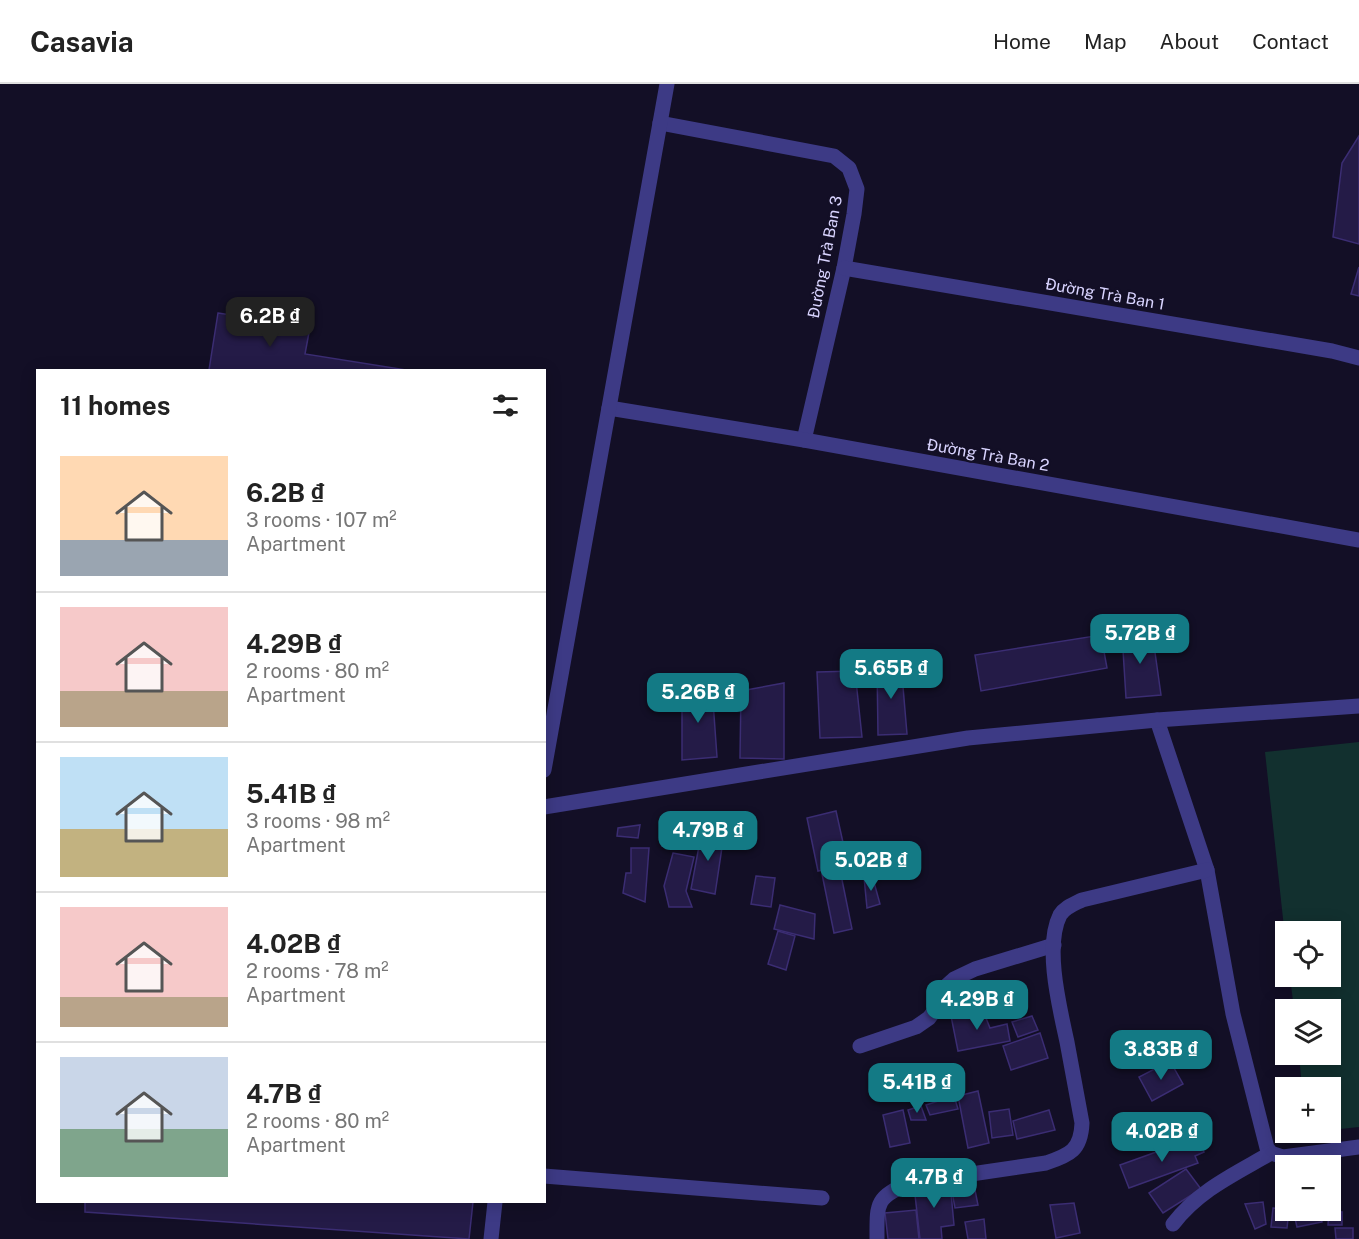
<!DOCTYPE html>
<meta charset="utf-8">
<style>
:root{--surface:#fff;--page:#f2f2f2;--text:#222;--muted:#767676;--line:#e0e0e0;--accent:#137a85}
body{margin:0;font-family:"Public Sans",sans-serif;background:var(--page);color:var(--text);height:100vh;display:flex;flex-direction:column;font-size:22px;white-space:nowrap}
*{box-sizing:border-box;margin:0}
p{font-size:20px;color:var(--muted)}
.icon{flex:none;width:33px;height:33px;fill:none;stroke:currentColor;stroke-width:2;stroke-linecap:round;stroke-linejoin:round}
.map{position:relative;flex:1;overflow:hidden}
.sheet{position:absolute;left:36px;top:285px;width:510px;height:834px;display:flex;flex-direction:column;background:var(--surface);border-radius:0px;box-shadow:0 3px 15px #0003}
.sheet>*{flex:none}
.fabs{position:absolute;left:1275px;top:837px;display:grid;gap:12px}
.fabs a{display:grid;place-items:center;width:66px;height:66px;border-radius:0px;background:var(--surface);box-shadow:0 3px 15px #0003;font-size:30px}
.price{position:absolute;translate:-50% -51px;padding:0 14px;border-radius:12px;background:var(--accent);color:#fff;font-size:20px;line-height:39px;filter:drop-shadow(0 2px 3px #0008)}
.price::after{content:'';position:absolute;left:50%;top:36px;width:18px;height:14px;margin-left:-9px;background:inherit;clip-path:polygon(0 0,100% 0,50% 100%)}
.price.current{background:#222;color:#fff}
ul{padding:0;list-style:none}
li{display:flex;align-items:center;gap:18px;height:150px;padding:0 24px}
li+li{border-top:2px solid var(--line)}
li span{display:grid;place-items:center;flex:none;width:168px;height:120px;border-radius:0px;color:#555}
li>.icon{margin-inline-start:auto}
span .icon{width:72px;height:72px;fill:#fffc;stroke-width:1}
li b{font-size:26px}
h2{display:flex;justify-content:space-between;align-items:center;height:72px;padding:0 24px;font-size:26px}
header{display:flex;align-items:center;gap:36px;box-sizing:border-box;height:84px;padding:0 30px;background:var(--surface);border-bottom:2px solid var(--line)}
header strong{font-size:28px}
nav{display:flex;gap:33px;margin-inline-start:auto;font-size:21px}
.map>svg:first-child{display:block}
.green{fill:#12302f}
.building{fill:#241b47;stroke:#3b2d73;stroke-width:1.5}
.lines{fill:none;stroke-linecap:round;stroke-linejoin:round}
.minor{stroke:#3d3a85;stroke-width:15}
.labels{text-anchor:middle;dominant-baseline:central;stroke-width:4.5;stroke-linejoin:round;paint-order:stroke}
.street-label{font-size:16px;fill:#d9d4ff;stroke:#130f26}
</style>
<header>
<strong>Casavia</strong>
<nav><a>Home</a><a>Map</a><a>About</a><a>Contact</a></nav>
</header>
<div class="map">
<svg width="1359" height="1155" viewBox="0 0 1359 1155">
<rect width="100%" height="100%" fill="#130f26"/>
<polygon class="green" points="1359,658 1359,1043 1331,1046 1330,1004 1302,1003 1299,971 1330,970 1330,926 1294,925 1290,893 1330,892 1330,848 1286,848 1285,853 1265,668"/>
<g class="building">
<polygon points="1359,52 1359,160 1333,153 1342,79"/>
<polygon points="1359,183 1359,212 1351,210"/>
<polygon points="218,229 310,243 305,270 406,286 209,286"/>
<polygon points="1152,547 1161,611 1126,614 1122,550"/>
<polygon points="1101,551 1107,584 981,607 975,571"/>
<polygon points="901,579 907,650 878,651 877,581"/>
<polygon points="855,587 862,653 820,654 817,588"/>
<polygon points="784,599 784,675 740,674 741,607"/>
<polygon points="712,603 717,673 682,676 682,605"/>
<polygon points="836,727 848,781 818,787 807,734"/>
<polygon points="640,741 638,754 617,752 618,744"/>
<polygon points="665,742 687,745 684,764 662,762"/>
<polygon points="702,746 724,750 715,810 691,805"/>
<polygon points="631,764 649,764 645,818 623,809 626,789 631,789"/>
<polygon points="673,769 694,773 686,807 692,823 669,823 664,802"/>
<polygon points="868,772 875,787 861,793 854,774"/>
<polygon points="840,786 852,845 834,849 822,790"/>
<polygon points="872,791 880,820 867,824 864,793"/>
<polygon points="756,792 775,794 771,823 751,820"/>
<polygon points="780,821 815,830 814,855 774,845"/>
<polygon points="778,847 795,852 786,886 768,880"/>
<polygon points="982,924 990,944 1007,940 1010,957 958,967 951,932"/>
<polygon points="1032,932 1038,946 1018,953 1012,938"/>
<polygon points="1040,949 1048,974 1011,986 1003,962"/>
<polygon points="1170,977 1183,1000 1152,1017 1139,993"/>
<polygon points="978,1007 989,1059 968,1064 958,1012"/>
<polygon points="954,1012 958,1025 930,1031 926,1021"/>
<polygon points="921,1022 926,1036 911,1036 908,1026"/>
<polygon points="1009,1025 1013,1051 992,1054 989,1028"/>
<polygon points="903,1026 910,1059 890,1063 883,1031"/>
<polygon points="1049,1026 1055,1046 1017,1055 1013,1037"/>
<polygon points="1189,1031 1196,1047 1174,1056 1166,1039"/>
<polygon points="1198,1053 1204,1068 1195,1072 1198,1079 1129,1104 1120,1081"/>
<polygon points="1186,1085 1201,1105 1163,1129 1149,1109"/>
<polygon points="950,1098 954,1141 941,1143 942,1155 920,1155 914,1102"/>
<polygon points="974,1101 978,1121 955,1124 951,1102"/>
<polygon points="85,1118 473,1118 469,1155 85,1128"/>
<polygon points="1263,1118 1266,1140 1255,1145 1245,1120"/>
<polygon points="1074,1119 1080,1149 1056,1154 1050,1121"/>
<polygon points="1273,1124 1289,1126 1287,1144 1271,1143"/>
<polygon points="916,1126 919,1155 888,1155 885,1129"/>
<polygon points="1293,1126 1319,1126 1322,1138 1297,1143"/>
<polygon points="1329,1127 1342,1128 1342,1141 1328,1141"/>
<polygon points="984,1135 986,1155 968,1155 965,1138"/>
<polygon points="1335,1144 1353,1144 1353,1155 1336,1155"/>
</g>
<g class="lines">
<g class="minor">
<polyline points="660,39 834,72 849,84 857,105 854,130 844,184 804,356"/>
<polyline points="844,184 1332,267 1359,274"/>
<polyline points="609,324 804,356 1359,456"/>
<polyline points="1157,636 1207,786 1233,930 1267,1064 1271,1069 1283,1073 1359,1063"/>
<polyline points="544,686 667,0"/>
<polyline points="544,723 968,654 1157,636 1359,622"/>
<polyline points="860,962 916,943 929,934 935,926 944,904 954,895 975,885 1054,861"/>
<polyline points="544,1092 822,1114"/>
<path d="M1173,1140c26,-34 62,-50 98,-71"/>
<polyline points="491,1155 495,1118"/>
<path d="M877,1155c0,-35 -2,-42 33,-56l136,-20c24,-8 35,-13 36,-40 -5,-27 -10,-54 -15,-81 -7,-33 -23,-95 -7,-127 5,-8 14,-11 22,-15l125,-30"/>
</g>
</g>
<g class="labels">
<g class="street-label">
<text transform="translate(825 173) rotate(-79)">Đường Trà Ban 3</text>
<text transform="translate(1105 210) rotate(10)">Đường Trà Ban 1</text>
<text transform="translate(988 371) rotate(10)">Đường Trà Ban 2</text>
</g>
</g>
</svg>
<div class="fabs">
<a><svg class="icon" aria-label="locate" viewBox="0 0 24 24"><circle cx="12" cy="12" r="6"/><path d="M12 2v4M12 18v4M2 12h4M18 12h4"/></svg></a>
<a><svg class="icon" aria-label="layers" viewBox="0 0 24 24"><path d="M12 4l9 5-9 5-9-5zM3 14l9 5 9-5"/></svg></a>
<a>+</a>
<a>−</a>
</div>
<b class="price current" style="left:270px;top:264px">6.2B ₫</b>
<b class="price" style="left:1140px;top:581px">5.72B ₫</b>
<b class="price" style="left:891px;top:616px">5.65B ₫</b>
<b class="price" style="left:698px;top:640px">5.26B ₫</b>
<b class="price" style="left:708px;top:778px">4.79B ₫</b>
<b class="price" style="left:871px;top:808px">5.02B ₫</b>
<b class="price" style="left:977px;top:947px">4.29B ₫</b>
<b class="price" style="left:1161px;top:997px">3.83B ₫</b>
<b class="price" style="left:917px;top:1030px">5.41B ₫</b>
<b class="price" style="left:1162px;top:1079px">4.02B ₫</b>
<b class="price" style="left:934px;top:1125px">4.7B ₫</b>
<section class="sheet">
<h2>11 homes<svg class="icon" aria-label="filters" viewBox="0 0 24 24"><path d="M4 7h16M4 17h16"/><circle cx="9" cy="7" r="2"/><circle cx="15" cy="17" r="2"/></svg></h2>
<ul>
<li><span style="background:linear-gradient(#ffd9b3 70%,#9aa5b1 0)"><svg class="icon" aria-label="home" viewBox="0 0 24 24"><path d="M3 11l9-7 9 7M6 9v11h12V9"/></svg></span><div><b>6.2B ₫</b><p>3 rooms · 107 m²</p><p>Apartment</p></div></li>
<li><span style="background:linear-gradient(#f6c9c9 70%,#b9a48a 0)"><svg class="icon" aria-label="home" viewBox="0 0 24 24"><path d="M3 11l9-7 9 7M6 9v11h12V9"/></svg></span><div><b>4.29B ₫</b><p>2 rooms · 80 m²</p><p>Apartment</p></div></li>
<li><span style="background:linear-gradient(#bfe0f5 60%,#c2b280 0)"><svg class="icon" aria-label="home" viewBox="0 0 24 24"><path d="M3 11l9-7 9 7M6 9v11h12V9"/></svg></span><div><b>5.41B ₫</b><p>3 rooms · 98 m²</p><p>Apartment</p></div></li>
<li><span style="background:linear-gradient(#f6c9c9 75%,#b9a48a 0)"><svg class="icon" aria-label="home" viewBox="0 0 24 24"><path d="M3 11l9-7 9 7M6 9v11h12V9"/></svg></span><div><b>4.02B ₫</b><p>2 rooms · 78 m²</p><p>Apartment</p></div></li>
<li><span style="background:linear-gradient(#c9d6e8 60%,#7fa58c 0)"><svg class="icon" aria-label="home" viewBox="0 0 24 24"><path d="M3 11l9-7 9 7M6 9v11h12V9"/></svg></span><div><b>4.7B ₫</b><p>2 rooms · 80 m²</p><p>Apartment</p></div></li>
</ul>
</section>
</div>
